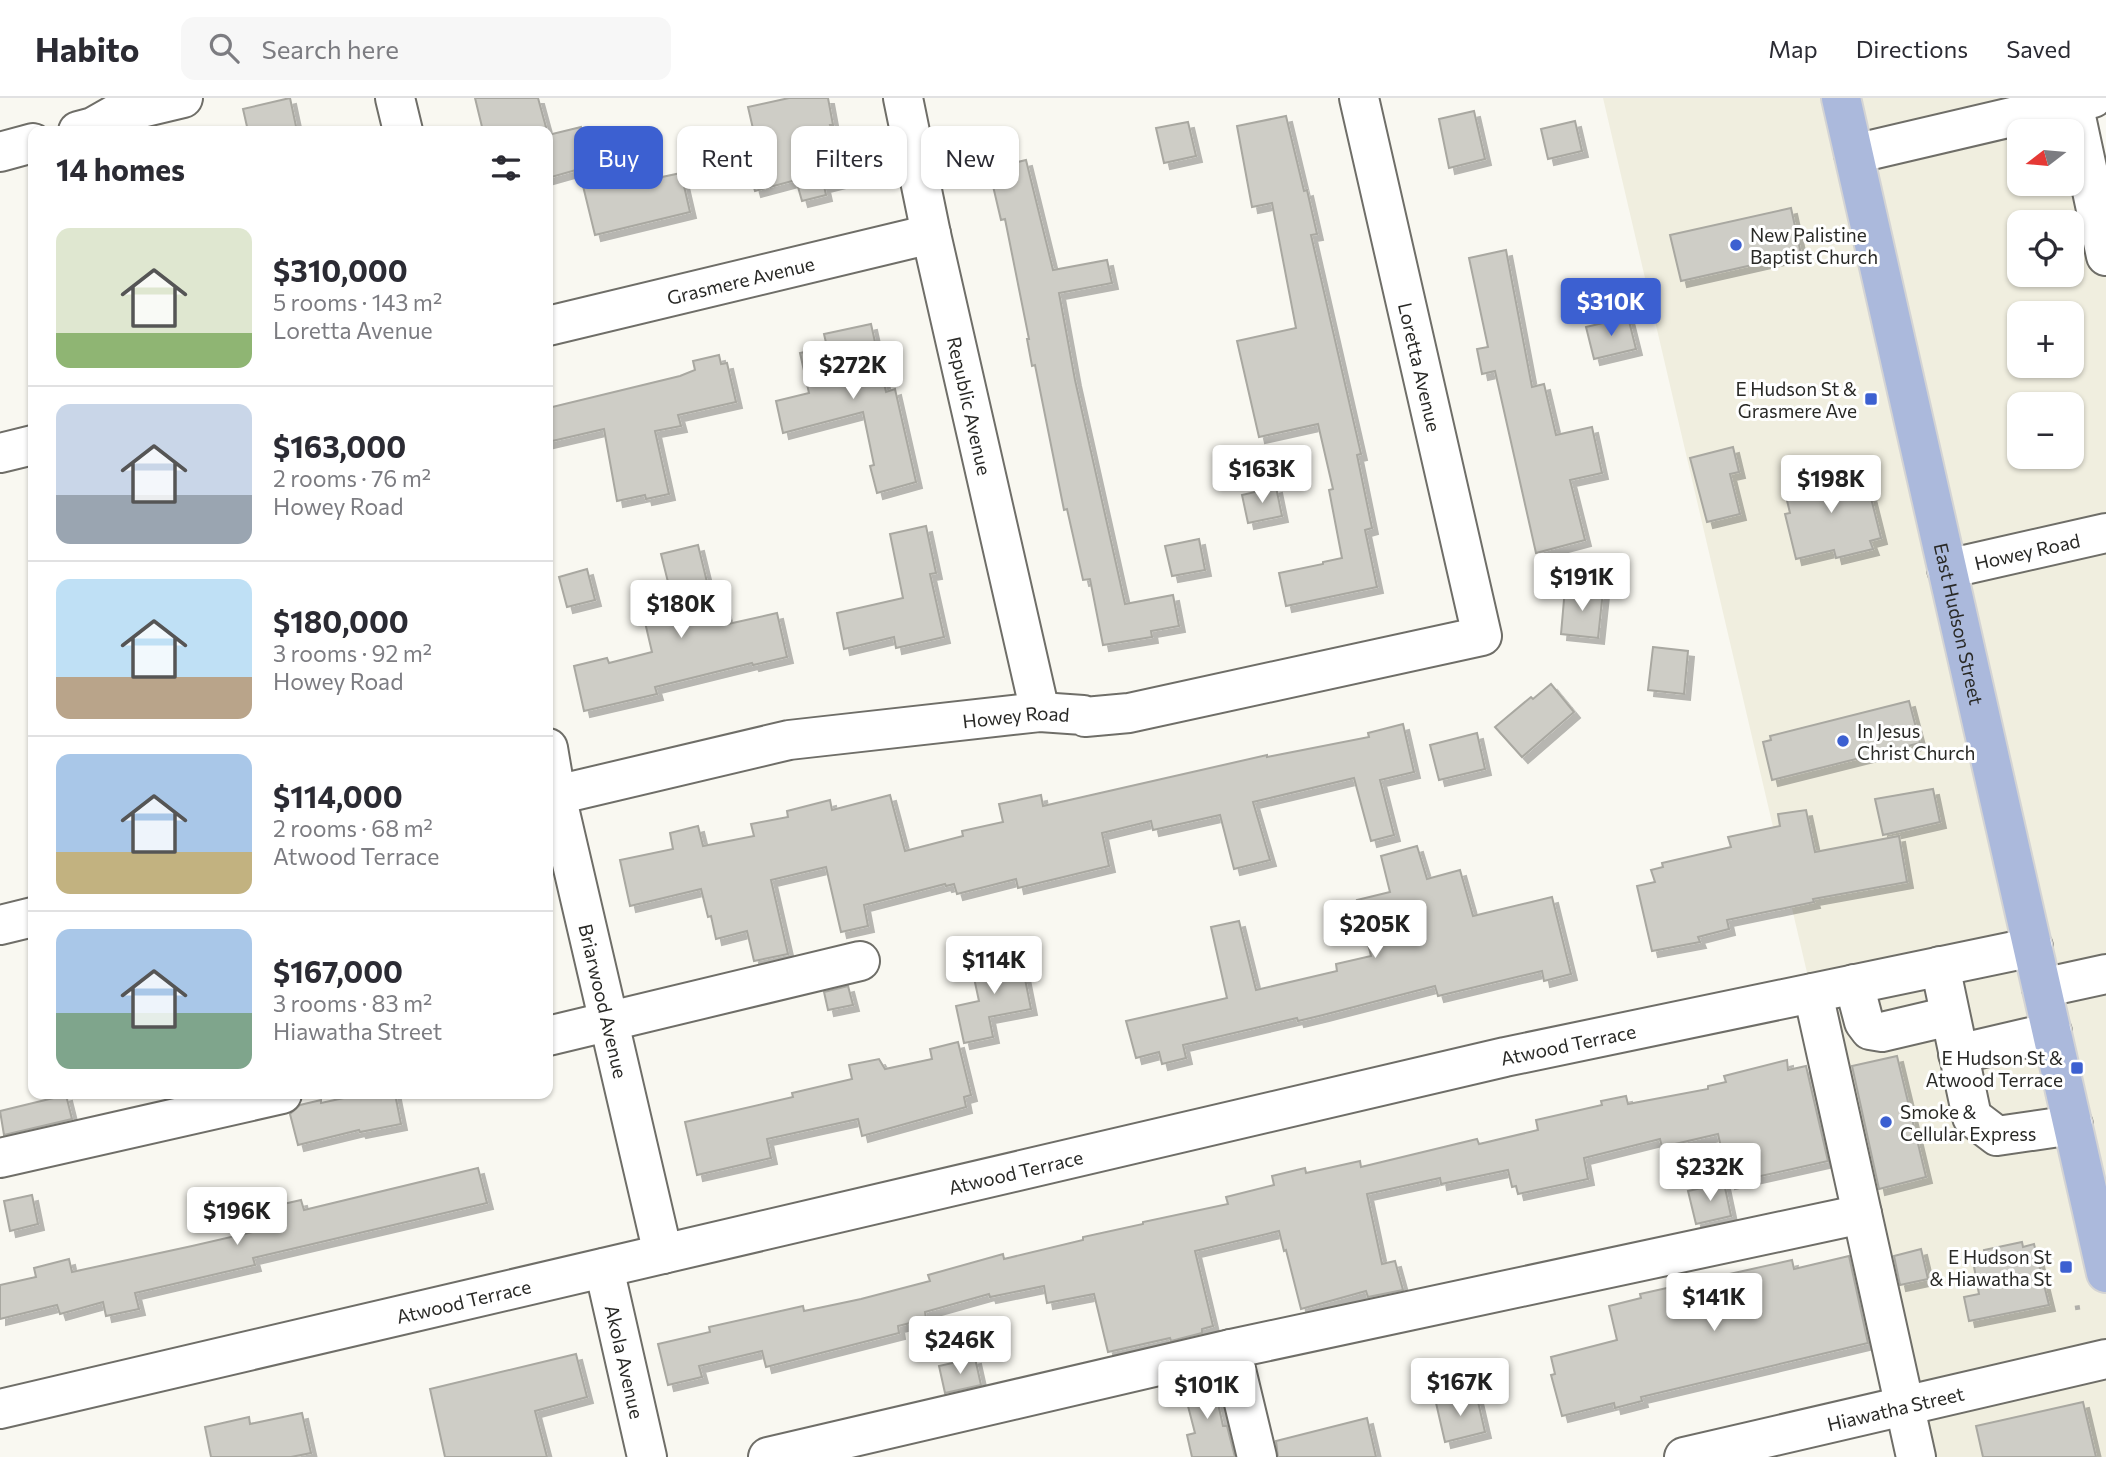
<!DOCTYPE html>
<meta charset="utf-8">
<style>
:root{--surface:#fff;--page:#f7f7f7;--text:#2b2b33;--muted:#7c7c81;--line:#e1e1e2;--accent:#3c60d1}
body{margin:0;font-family:Commissioner,sans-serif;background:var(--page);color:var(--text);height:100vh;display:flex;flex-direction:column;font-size:26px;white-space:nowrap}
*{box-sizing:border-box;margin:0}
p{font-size:23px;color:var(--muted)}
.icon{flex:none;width:38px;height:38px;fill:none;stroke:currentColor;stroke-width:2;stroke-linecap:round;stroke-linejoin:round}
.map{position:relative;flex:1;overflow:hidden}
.sheet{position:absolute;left:28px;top:28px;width:525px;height:973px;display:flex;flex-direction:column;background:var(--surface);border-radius:14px;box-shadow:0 2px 5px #0004}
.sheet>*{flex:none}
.hud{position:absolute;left:574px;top:28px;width:665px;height:63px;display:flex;gap:14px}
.needle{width:46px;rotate:254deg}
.tools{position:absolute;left:2007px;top:21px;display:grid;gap:14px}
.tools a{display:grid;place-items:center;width:77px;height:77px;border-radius:14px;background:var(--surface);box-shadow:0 2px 5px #0004;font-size:35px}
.price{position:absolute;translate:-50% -60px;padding:0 16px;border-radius:7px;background:#fff;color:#222;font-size:23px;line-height:46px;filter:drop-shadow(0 2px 4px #0008)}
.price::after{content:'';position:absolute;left:50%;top:42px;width:21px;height:16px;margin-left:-10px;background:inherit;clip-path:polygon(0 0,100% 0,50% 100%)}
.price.current{background:var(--accent);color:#fff}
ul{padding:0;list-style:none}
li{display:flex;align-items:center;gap:21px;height:175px;padding:0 28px}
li+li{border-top:2px solid var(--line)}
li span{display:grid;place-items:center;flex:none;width:196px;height:140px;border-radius:14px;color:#555}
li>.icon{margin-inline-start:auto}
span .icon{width:84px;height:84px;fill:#fffc;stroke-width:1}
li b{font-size:30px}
h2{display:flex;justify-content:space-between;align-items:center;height:84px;padding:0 28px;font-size:30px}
.chip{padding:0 24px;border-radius:14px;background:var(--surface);box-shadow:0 2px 5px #0004;font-size:24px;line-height:63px}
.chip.current{background:var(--accent);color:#fff}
header{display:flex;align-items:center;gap:42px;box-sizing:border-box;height:98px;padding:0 35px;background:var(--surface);border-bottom:2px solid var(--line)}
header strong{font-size:33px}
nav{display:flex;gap:38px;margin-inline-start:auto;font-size:24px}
.search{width:490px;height:63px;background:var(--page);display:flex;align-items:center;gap:18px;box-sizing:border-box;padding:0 24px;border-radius:14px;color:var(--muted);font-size:26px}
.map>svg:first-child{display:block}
.built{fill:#f0eedf;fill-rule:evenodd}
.building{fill:#cecdc6;stroke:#a9a8a1;stroke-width:2;filter:url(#shadow)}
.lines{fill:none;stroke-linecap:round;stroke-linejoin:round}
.minor-casing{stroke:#6f6e68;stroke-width:42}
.major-casing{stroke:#d4d4d4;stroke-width:42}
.path{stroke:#b0afaa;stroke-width:4.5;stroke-dasharray:5 5;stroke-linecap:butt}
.minor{stroke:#fff;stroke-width:38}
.major{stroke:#abb9dc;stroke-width:38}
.poi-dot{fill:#3c60d1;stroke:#fff;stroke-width:2.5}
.labels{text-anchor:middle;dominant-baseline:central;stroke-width:6;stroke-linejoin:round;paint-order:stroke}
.poi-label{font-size:19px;fill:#292926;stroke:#fff;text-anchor:start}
.street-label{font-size:19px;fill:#292926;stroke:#fff}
</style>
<header>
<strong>Habito</strong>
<div class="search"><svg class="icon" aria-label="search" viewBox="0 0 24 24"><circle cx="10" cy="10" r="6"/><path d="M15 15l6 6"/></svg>Search here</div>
<nav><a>Map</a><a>Directions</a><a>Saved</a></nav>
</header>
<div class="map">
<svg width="2106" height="1359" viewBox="0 0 2106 1359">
<defs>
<filter id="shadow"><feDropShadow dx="6" dy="6" stdDeviation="0" flood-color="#0004"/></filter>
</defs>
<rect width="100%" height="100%" fill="#f9f8f1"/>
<path class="built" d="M1603,0h469l34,157v1202h-190l-108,-480zM2020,33h52v53h-52zM2020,124h52v53h-52zM2020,215h52v53h-52zM2020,306h52v53h-52z"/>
<g class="building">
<polygon points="290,0 297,33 248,33 243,11"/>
<polygon points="475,0 538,0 547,33 483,33"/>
<polygon points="789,0 828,0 833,27 830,27 844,83 824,88 826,97 802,103 796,82 755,93 747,64 760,61 748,9"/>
<polygon points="1474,13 1485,61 1449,70 1439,21"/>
<polygon points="1286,18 1304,93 1307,92 1317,136 1311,137 1361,356 1357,357 1372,430 1365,432 1377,489 1286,508 1279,475 1323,466 1323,464 1342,460 1329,392 1333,391 1318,326 1259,339 1237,243 1296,230 1272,105 1252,109 1237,28"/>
<polygon points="1575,23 1582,53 1548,61 1541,31"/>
<polygon points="1188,24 1196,58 1164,65 1156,30"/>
<polygon points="581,29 590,68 548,80 548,37"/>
<polygon points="1026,62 1053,172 1107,162 1112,185 1059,195 1075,282 1125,506 1173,497 1179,528 1151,533 1152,539 1103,547 1090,481 1083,482 1067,411 1064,412 1035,267 1032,268 1027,241 1029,241 1005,121 1001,122 989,71"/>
<polygon points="681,75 690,114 595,137 583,88 622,79 624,87"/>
<polygon points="1791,110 1801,156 1681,183 1670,137"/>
<polygon points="1506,152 1532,289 1544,286 1556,337 1592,329 1602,375 1570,382 1585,442 1536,455 1495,273 1482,276 1477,251 1488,249 1469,160"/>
<polygon points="1628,219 1636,251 1594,261 1586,229"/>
<polygon points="871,226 886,294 895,291 916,384 877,395 870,368 874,367 863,314 783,335 776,303 809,295 800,255 827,249 824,236"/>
<polygon points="719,257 721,266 727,265 736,304 678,317 681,328 655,333 669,396 646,401 645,397 617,403 604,331 548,344 548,310 680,278 695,272 693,263"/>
<polygon points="1733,349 1739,374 1730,376 1740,416 1707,424 1690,360"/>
<polygon points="1858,368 1865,397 1870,396 1881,440 1870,443 1873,451 1836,460 1834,452 1796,461 1785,416 1790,415 1783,386"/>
<polygon points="1276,389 1282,418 1248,425 1242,397"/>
<polygon points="926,428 936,475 930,476 944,539 896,550 894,539 844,551 837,515 903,500 890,436"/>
<polygon points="1199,441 1205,472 1172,478 1165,448"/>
<polygon points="698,447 714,513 724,510 728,526 777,515 787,559 753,567 752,565 655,589 657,596 584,613 574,568 607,560 609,565 652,554 640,503 671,496 661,456"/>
<polygon points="587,471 595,502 567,509 559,479"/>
<polygon points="1565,490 1603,493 1598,540 1561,536"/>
<polygon points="1653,549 1688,553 1684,596 1648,592"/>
<polygon points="1551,586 1574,614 1522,659 1495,629 1531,599 1533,601"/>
<polygon points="1909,603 1920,645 1772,682 1763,644 1771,642 1770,638"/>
<polygon points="1403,626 1414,674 1380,682 1394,737 1371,743 1354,680 1253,704 1270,762 1234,771 1220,717 1153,732 1151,723 1102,735 1109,768 1018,790 1016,781 957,796 954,786 946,788 945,786 864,807 868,828 841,834 826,769 771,782 788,856 754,863 747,833 716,841 711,818 708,819 701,791 630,808 620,762 673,751 670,735 698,728 703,748 754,738 751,726 788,719 787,713 830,702 832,712 890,697 905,753 963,738 962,733 1003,724 999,706 1041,697 1043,708 1267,657 1267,659 1369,639 1368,635"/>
<polygon points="1477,635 1485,671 1439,682 1430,647"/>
<polygon points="1933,691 1940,724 1883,737 1875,701"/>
<polygon points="1806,712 1815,754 1899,738 1907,784 1813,801 1814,804 1727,822 1729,831 1698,839 1700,844 1652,853 1637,788 1655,784 1651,772 1663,769 1662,765 1731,749 1728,739 1780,728 1778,716"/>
<polygon points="1417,748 1427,781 1460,772 1473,818 1552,799 1571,876 1544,883 1542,873 1438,898 1435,888 1323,917 1298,923 1297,920 1183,947 1186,960 1162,966 1159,954 1136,960 1126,923 1227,900 1211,829 1239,823 1256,892 1337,873 1336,866 1371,858 1357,802 1390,794 1381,758"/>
<polygon points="1020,856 1031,911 989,919 993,939 964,945 956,908 979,903 971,866"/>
<polygon points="848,888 853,907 828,912 824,894"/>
<polygon points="958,944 971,997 964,999 966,1009 862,1038 858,1021 767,1041 771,1060 697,1077 685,1024 793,999 792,995 852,981 849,967 879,961 885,971 932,961 930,951"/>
<polygon points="1897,958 1926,1079 1879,1091 1852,968"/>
<polygon points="1787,962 1788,972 1806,968 1828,1063 1729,1085 1718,1036 1662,1049 1660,1041 1584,1060 1588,1081 1518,1096 1516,1088 1512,1089 1508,1072 1441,1086 1440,1080 1367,1096 1382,1166 1395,1163 1403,1192 1368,1199 1366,1193 1301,1211 1286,1152 1284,1153 1279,1133 1195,1153 1213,1228 1202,1231 1202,1235 1171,1243 1170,1240 1108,1254 1094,1196 1047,1205 1044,1188 990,1199 989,1196 925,1214 926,1221 898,1228 899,1235 766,1269 762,1253 699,1268 702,1279 668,1287 658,1246 710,1234 709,1229 803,1208 804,1213 861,1201 930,1183 928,1177 1003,1156 1004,1161 1083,1142 1083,1139 1143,1126 1143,1124 1228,1106 1226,1099 1274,1087 1272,1078 1305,1070 1306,1075 1360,1063 1361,1069 1477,1041 1479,1046 1538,1032 1536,1022 1602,1007 1601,1003 1626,998 1628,1006 1708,991 1708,988 1726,984 1724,978"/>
<polygon points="362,996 395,996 401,1026 360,1034 359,1032 298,1047 290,1016 300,1007 321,1002 321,1005"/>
<polygon points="66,997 72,1021 4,1037 0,1013"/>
<polygon points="478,1070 487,1105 253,1160 255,1167 135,1195 139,1211 106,1218 103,1204 60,1216 57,1207 0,1221 0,1187 36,1179 34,1170 69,1161 72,1174 192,1148 270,1130 266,1110 301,1102 304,1112"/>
<polygon points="1724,1085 1731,1118 1696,1126 1688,1093"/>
<polygon points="32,1097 38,1126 10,1133 4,1103"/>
<polygon points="2022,1144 2023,1149 2034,1146 2049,1207 1969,1223 1964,1199 1979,1196 1973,1163 1985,1161 1984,1152"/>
<polygon points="1921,1151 1928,1181 1900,1187 1894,1158"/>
<polygon points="1849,1158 1868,1245 1641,1299 1642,1303 1615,1310 1614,1305 1562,1318 1551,1277 1555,1276 1551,1259 1617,1242 1609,1208 1641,1200 1640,1196 1792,1162 1794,1171"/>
<polygon points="576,1256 587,1299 535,1313 547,1359 445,1359 430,1291"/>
<polygon points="975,1260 981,1287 945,1295 939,1268"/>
<polygon points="1212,1278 1223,1328 1227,1328 1235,1359 1192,1359 1187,1337 1195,1335 1182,1285"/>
<polygon points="1476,1295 1485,1334 1445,1344 1436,1305"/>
<polygon points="2083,1304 2096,1359 1983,1359 1976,1328"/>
<polygon points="302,1315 311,1355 291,1359 211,1359 205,1329 249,1319 250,1326"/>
<polygon points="1367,1320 1376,1359 1278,1359 1276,1343"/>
</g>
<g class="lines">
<defs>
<g id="minor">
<polyline points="395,0 403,33"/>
<path id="s1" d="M903,0l28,136 109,478"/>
<polyline points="2072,0 2106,158"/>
<polyline points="78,33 93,29 116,16 183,0"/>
<polyline points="0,54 33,45"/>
<polyline points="1854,56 2093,0"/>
<path id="s2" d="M548,228l383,-92"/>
<polyline points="0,355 33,347"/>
<path id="s3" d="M1947,471l159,-36"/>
<path id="s4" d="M548,650l8,47 107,459"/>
<path id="s5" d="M548,699l241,-57 251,-28 43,3 2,2 44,-4 353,-77 -123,-538"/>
<polyline points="0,827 33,819"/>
<polyline points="1940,868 1972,1019 1997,1038 2073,1027"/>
<polyline points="1854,886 1864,924 1870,932 1882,934 1950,918"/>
<polyline points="2042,890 2106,876"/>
<polyline points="1813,895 1916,1359"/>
<polyline points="548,938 860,863"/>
<polyline points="1958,956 2052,934"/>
<polyline points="0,1060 282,996"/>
<path id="s6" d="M604,1170l43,189"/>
<polyline points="1231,1251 1257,1359"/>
<path id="s7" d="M0,1311l1505,-352 528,-110"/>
<polyline points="768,1359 1231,1251 1862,1116"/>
<path id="s8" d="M1684,1359l422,-98"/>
</g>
<g id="major">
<path id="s9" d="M1841,0l265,1175"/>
</g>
</defs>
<use href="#minor" class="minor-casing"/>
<use href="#major" class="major-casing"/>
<polyline class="path" points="2075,1210 2081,1209"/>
<use href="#minor" class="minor"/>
<use href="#major" class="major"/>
</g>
<g class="poi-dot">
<circle cx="1736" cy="147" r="7"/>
<rect x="1864" y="294" width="14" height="14" rx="3.5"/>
<circle cx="1843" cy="643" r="7"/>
<rect x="2070" y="963" width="14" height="14" rx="3.5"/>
<circle cx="1886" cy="1024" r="7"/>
<rect x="2059" y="1162" width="14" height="14" rx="3.5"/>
</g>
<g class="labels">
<g class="poi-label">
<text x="1750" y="136">New Palistine<tspan x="1750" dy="22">Baptist Church</tspan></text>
<text x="1857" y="290" text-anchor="end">E Hudson St &amp;<tspan x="1857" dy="22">Grasmere Ave</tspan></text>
<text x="1857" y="632">In Jesus<tspan x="1857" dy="22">Christ Church</tspan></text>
<text x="2063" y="959" text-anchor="end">E Hudson St &amp;<tspan x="2063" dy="22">Atwood Terrace</tspan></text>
<text x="1900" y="1013">Smoke &amp;<tspan x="1900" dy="22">Cellular Express</tspan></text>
<text x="2052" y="1158" text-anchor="end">E Hudson St<tspan x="2052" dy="22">&amp; Hiawatha St</tspan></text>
</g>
<g class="street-label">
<text stroke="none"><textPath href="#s2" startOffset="198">Grasmere Avenue</textPath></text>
<text transform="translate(1420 269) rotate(77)">Loretta Avenue</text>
<text stroke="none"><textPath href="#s1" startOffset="315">Republic Avenue</textPath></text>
<text stroke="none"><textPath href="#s3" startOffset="82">Howey Road</textPath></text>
<text stroke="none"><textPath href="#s9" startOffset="539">East Hudson Street</textPath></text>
<text stroke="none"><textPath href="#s5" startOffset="476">Howey Road</textPath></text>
<text stroke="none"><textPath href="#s4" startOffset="259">Briarwood Avenue</textPath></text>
<text stroke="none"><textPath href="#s7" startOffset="1610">Atwood Terrace</textPath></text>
<text stroke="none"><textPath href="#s7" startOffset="1043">Atwood Terrace</textPath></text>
<text stroke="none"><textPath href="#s7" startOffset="476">Atwood Terrace</textPath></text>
<text stroke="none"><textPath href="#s6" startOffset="96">Akola Avenue</textPath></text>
<text stroke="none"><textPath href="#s8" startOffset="217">Hiawatha Street</textPath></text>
</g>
</g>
</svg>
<div class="tools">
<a><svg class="needle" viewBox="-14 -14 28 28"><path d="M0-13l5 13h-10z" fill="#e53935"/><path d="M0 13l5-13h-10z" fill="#7c7c81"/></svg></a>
<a><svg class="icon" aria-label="locate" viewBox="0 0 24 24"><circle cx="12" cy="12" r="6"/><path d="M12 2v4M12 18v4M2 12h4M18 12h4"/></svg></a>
<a>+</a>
<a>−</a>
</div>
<b class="price current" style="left:1611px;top:240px">$310K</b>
<b class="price" style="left:853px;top:303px">$272K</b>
<b class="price" style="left:1262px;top:407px">$163K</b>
<b class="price" style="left:1831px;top:417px">$198K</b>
<b class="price" style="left:1582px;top:515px">$191K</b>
<b class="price" style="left:681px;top:542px">$180K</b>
<b class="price" style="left:1375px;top:862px">$205K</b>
<b class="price" style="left:994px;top:898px">$114K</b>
<b class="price" style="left:1710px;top:1105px">$232K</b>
<b class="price" style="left:237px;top:1149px">$196K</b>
<b class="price" style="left:1714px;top:1235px">$141K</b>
<b class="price" style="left:960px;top:1278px">$246K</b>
<b class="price" style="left:1460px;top:1320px">$167K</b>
<b class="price" style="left:1207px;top:1323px">$101K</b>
<div class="hud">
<a class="chip current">Buy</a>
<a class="chip">Rent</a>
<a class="chip">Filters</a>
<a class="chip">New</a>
</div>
<section class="sheet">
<h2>14 homes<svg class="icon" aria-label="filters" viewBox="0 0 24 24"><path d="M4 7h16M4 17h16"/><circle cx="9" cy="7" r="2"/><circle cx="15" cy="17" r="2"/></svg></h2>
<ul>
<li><span style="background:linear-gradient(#dfe7d0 75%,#8fb573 0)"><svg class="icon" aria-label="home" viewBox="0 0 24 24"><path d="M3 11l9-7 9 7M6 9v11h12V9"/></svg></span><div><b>$310,000</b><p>5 rooms · 143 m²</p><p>Loretta Avenue</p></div></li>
<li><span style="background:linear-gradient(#c9d6e8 65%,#9aa5b1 0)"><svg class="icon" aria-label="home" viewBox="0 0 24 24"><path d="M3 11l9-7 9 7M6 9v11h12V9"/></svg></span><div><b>$163,000</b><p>2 rooms · 76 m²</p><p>Howey Road</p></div></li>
<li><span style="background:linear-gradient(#bfe0f5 70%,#b9a48a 0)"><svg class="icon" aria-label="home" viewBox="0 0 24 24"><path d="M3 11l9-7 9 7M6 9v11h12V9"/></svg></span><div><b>$180,000</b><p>3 rooms · 92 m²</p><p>Howey Road</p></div></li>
<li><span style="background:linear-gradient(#a9c7e8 70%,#c2b280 0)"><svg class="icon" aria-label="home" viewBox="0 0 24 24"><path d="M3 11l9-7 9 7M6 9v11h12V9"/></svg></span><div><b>$114,000</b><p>2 rooms · 68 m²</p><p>Atwood Terrace</p></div></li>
<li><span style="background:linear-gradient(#a9c7e8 60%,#7fa58c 0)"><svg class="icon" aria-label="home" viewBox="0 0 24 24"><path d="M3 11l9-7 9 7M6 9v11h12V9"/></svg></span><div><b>$167,000</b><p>3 rooms · 83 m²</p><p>Hiawatha Street</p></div></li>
</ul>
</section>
</div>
